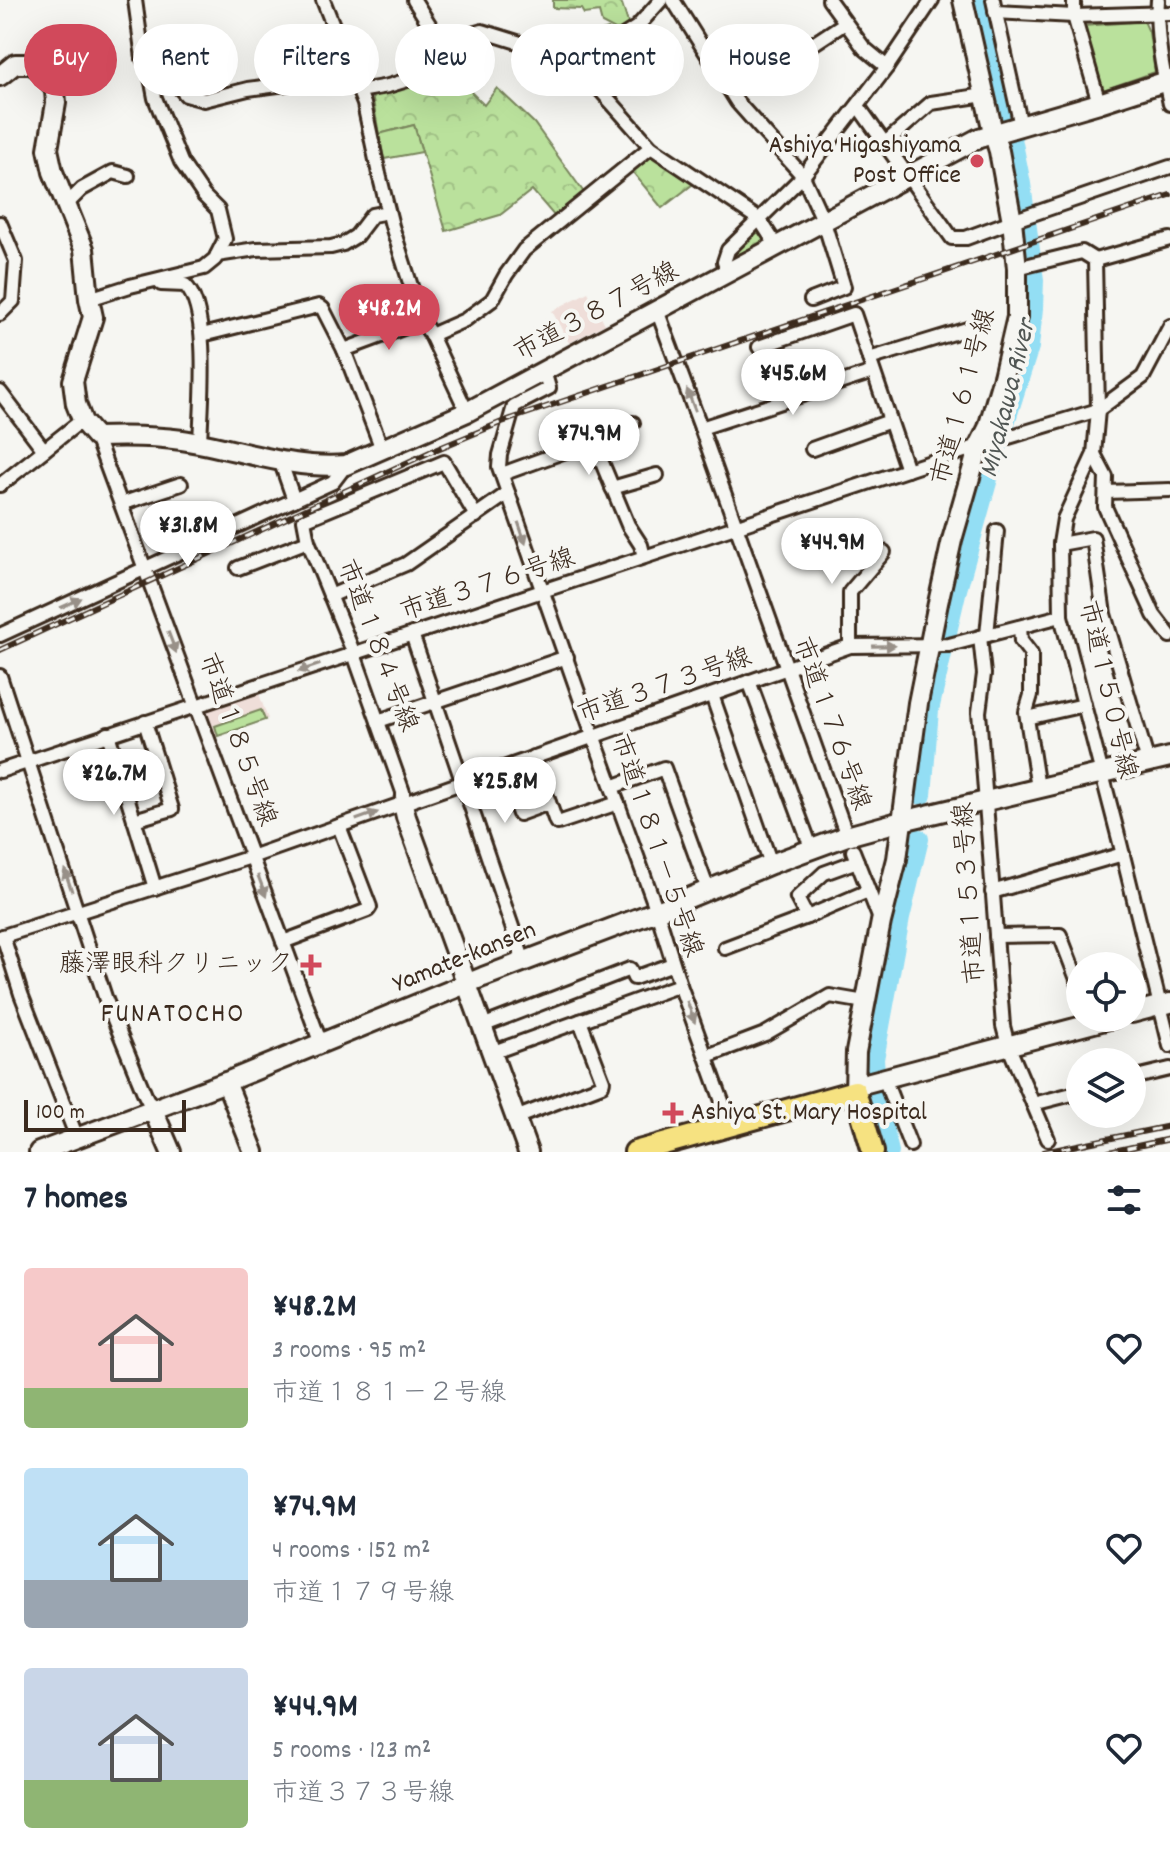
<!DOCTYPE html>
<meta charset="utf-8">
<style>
:root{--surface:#fff;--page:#f6f6f7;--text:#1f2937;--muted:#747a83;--accent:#d1495b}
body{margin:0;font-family:Dekko,"Klee One",sans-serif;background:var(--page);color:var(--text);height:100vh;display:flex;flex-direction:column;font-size:30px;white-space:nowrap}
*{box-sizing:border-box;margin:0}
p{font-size:26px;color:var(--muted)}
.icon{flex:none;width:44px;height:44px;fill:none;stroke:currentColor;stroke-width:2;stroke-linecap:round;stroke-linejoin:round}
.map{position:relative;height:1152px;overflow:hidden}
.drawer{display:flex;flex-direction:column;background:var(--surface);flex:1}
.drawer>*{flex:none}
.banner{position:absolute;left:24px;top:24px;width:1122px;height:72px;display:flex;gap:16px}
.buttons{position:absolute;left:1066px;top:952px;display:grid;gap:16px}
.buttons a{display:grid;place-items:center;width:80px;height:80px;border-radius:50%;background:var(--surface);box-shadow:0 8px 32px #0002;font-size:40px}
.scale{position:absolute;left:24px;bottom:20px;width:162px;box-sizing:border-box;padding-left:8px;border:4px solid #3b2a1e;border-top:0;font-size:22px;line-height:28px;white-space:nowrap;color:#3b2a1e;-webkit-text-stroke:6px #f6f6f2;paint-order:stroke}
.price{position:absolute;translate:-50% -68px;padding:0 18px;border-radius:28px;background:#fff;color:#222;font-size:26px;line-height:52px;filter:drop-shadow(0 2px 4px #0008)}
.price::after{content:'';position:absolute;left:50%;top:48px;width:24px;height:18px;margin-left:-12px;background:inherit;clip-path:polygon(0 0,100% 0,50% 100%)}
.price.selected{background:var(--accent);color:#fff}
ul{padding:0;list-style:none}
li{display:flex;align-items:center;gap:24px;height:200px;padding:0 24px}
li span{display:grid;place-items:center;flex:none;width:224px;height:160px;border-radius:8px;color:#555}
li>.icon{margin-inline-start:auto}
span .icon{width:96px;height:96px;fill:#fffc;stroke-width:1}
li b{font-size:34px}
h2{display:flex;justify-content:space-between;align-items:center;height:96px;padding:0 24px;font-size:34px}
.chip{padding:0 28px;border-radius:36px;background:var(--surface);box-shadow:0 8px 32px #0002;font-size:28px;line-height:72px}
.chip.selected{background:var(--accent);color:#fff}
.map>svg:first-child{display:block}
.built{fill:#efded9}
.grass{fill:url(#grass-dots);stroke:#7a865d;stroke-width:2}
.forest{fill:url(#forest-crowns);stroke:#7a865d;stroke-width:2}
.park{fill:#bae19c;stroke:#7a865d;stroke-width:2}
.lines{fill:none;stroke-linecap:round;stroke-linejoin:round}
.river{stroke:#93def4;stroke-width:20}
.street-casing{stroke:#3b2a1e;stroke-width:18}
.secondary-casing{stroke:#3b2a1e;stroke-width:24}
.primary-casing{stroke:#3b2a1e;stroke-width:26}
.street{stroke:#f6f6f2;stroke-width:12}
.secondary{stroke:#f6f6f2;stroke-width:18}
.primary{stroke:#f6e281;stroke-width:20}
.rail-casing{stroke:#3b2a1e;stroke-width:6}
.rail{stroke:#f6f6f2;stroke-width:3;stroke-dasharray:9;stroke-linecap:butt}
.oneway{fill:#989088}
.poi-dot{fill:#d1495b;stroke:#f6f6f2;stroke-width:3}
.labels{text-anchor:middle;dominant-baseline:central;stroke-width:8;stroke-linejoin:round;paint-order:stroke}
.poi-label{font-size:26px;fill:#3b2a1e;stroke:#f6f6f2;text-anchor:end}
.street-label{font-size:26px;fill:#3b2a1e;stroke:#f6f6f2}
.water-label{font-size:28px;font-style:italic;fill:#515754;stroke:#f6f6f2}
.neighbourhood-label{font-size:28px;letter-spacing:2px;fill:#3b2a1e;stroke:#f6f6f2}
</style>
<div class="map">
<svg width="1170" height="1152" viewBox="0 0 1170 1152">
<defs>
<pattern id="grass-dots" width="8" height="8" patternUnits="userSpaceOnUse" patternTransform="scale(2)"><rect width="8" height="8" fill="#bae19c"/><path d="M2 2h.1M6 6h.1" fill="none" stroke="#a1c186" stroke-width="1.8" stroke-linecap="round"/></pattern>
<pattern id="forest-crowns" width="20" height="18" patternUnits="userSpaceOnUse" patternTransform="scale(2)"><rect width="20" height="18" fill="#bae19c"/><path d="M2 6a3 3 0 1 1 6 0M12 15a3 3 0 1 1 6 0" fill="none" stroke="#a1c186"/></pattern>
</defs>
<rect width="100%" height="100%" fill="#f6f6f2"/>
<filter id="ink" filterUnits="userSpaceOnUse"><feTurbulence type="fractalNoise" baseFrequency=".0125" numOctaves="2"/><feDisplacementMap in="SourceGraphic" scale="16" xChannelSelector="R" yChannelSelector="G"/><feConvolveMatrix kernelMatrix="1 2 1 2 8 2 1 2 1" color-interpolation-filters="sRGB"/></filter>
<g filter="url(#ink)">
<g class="built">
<polygon points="588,292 605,324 569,343 552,311"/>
<polygon points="258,691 268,719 214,738 205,714 207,709"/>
</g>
<g class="grass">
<polygon points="608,29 617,35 579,59 548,46 556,39 581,34 582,37"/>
<polygon points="757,229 760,229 765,239 731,260 730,255"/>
</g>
<g class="forest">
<polygon points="553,0 614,0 622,4 629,26 617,31 602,23 599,12 584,14 581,9 553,8"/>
<path d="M443,64l41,41 13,-17 37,35 51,71 -30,23 -23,-27 -32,25 -54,16 -32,-106 -35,9 -7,-39c31,-7 45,-12 71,-31z"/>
<polygon points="653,152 697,181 662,208 631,170"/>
</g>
<g class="park">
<polygon points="1144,21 1149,32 1155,72 1103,90 1084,26"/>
<polygon points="414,125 422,152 384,159 379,134"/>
<polygon points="261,710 265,720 218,736 215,726"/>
</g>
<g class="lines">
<g class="river">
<polyline points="922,795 929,710 956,593 994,457 1029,347 1033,308 1034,280 1021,184 999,73 983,0"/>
<polyline points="889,1152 877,1100 874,1059 900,918 919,839"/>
</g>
<defs>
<g id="street">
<polyline points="323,0 364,104 379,174 392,226 422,321 431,335 467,412"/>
<polyline points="414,0 447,53"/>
<polyline points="673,0 737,102 803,176 824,222 844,287 811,300"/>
<polyline points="829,0 864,48 887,67"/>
<polyline points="993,0 1021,126"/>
<polyline points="1074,0 1074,16 1099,103"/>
<path d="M1158,0c-3,32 5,72 12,104"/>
<polyline points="995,12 1074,16 1170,13"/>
<polyline points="143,58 165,71 186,95 204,100 248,89 353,75"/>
<polyline points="578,65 637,27 661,0"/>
<polyline points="778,67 845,23"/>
<polyline points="359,91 388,86 414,78 472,34 482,31 559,55 578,65 651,147 760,220 776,245"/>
<polyline points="858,106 952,238 966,238 1012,221 1170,167"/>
<polyline points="884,144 931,103 985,95"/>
<polyline points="67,204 82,189 113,172 128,176"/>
<polyline points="0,223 16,261 13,301 0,314"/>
<polyline points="217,255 256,249 331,247 343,244 356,236 372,215 388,212"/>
<polyline points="1095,260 1170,239"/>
<polyline points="1017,268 1082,252 1095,260 1098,410 1094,454 1064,519 1060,544 1061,616 1120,843 1170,1046"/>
<polyline points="728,272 724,262 728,250 803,176 887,67 932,0"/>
<path d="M159,282l2,2 24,1c26,24 16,123 15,158"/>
<polyline points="89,299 130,286 204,268 215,259 225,239 218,210 204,196 181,162 155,98 151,77 143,58 135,0"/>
<polyline points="657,310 701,428 847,836"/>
<polyline points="202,335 319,306 323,309 344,350 382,449"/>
<polyline points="431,335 465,320 492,300 506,275 524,250 651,147"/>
<polyline points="759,347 854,314 907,470"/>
<polyline points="344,350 422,321"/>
<polyline points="869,359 967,329"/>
<polyline points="544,371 549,388 514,406 500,455 499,467 593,735 657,911 680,985 731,1126"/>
<polyline points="0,392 44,450"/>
<polyline points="701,428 873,372"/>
<polyline points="96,437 321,1044"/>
<polyline points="593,441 633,423"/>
<polyline points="812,449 890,421"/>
<polyline points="1094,454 1106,477 1105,507 1154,615 1170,636"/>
<polyline points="280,460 294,500"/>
<polyline points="502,474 593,441 628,525 641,545 644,557"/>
<polyline points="0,485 77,424 83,422"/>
<polyline points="612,488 657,475"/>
<polyline points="1106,492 1170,490"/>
<polyline points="121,504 181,484"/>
<polyline points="1060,544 1093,538 1104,614 1148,762"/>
<polyline points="238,568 308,541"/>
<polyline points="330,596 406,564 508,493"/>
<polyline points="1020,627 1021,641 1031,654 1031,695 1026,712 1038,788"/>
<polyline points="412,634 524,962"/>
<polyline points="0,635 333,482 346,465"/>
<polyline points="987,635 997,531"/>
<polyline points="980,637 984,674 979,712 1003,1026 1008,1045 1048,1139"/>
<polyline points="850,646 850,592 884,552"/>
<polyline points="0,676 106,1000 145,1095 153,1110"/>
<polyline points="749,681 812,850"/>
<polyline points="712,695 771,864"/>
<polyline points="1027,718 1084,705"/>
<polyline points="378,721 567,657"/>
<polyline points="108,734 155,888"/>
<polyline points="533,757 556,822 558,823 618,803"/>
<polyline points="503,768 519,814 549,803"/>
<polyline points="0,771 979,446 1098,410 1143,377 1170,326"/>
<polyline points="612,787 664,768 708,890"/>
<polyline points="403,804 403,792 354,654 308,541 304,520 444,462 476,516"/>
<polyline points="134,820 172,809 145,722"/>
<polyline points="853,851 881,922"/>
<polyline points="992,892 1123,854"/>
<polyline points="807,917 797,898 824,873 857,861"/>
<polyline points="3,936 21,994 77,1138"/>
<polyline points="996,936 1060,935 1080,987"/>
<polyline points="0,937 251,857 850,646 949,645 1061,616"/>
<polyline points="283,942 368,910 370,907 339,826"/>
<polyline points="725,948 807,917 868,891"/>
<polyline points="482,1026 630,969 634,978 673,964"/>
<polyline points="491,1053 680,985"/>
<polyline points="707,1056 765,1034 830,996 865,1002"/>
<polyline points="884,1078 910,1145"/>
<polyline points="1132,1078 1170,1069"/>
<polyline points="1033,1104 1080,1092"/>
<polyline points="515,1118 602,1085 603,1081 580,1021"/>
</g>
<g id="secondary">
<path d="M0,76l15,-12h16l15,9 9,18 1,12 -8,46 5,23 31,77 5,50 4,18 -20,64 3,23 7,18 13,15c29,-1 58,-1 86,3 54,8 108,30 164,25l121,-53 512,-274 120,-35 71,-23"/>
<polyline points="403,804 406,817 528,1152"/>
<polyline points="1132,1013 1170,1003"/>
<polyline points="226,1082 254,1152"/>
<polyline points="855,1086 1113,1018"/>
<polyline points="855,1091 856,1052 881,922 897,859 918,703 938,603 952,540 979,446 988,428 1003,377 1017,317 1017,268 1012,221 999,151 993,132 963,0"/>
<polyline points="153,1110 171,1152"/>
<polyline points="39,1152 226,1082 483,977 657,911 771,864 847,836 902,821 1170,757"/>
</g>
<polyline id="primary" points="635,1152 855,1091 873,1152"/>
</defs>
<use href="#street" class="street-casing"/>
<use href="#secondary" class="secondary-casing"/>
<use href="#primary" class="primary-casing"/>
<use href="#street" class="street"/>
<use href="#secondary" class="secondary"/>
<use href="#primary" class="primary"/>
<defs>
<g id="rail">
<polyline points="0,650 430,452 502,422 1170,195"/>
<polyline points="1044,1152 1170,1126"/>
<polyline points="1109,1152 1170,1139"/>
</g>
</defs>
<use href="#rail" class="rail-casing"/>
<use href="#rail" class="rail"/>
</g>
<defs><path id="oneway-solid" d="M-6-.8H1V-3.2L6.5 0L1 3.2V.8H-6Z" transform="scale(2)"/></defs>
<g class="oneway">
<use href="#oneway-solid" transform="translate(691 400) rotate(-111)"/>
<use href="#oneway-solid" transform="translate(522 533) rotate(71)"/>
<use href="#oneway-solid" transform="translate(71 603) rotate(-25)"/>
<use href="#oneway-solid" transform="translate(172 642) rotate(69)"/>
<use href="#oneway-solid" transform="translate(884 646) rotate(-1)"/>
<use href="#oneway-solid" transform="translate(309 668) rotate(162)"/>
<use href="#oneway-solid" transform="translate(367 816) rotate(-19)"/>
<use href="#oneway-solid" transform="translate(68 880) rotate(-109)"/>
<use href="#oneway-solid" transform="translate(262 886) rotate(69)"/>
<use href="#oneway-solid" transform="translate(691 1012) rotate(70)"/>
</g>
</g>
<g class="poi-dot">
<circle cx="977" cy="161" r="8"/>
<path d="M307 953h8v8h8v8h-8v8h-8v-8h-8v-8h8z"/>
<path d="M669 1101h8v8h8v8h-8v8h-8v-8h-8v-8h8z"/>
</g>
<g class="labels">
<g class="poi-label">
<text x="961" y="146">Ashiya Higashiyama<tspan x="961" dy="30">Post Office</tspan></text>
<text x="293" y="965">藤澤眼科クリニック</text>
<text x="691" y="1113" text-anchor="start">Ashiya St. Mary Hospital</text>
</g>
<g class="street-label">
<text transform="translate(597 313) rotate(-28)">市道３８７号線</text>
<text transform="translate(965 397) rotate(-75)">市道１６１号線</text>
<text transform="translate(488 586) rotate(-18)">市道３７６号線</text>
<text transform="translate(376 646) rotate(69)">市道１８４号線</text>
<text transform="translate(665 687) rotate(-19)">市道３７３号線</text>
<text transform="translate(1106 690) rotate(77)">市道１５０号線</text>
<text transform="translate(830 724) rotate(70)">市道１７６号線</text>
<text transform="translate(236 740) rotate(70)">市道１８５号線</text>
<text transform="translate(655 846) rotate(71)">市道１８１－５号線</text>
<text transform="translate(971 893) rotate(-94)">市道１５３号線</text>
<text transform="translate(465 958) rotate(-22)">Yamate-kansen</text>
</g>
<g class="water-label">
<text transform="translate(1010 399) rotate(-76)">Miyakawa River</text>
</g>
<g class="neighbourhood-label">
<text x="173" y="1016">FUNATOCHO</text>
</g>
</g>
</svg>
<div class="buttons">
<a><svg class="icon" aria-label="locate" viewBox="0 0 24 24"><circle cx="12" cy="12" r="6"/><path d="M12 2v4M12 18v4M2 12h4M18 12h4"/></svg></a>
<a><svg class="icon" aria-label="layers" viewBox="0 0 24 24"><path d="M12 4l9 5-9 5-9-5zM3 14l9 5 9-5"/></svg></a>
</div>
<div class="scale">100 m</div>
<b class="price selected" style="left:389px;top:352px">¥48.2M</b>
<b class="price" style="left:793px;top:417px">¥45.6M</b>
<b class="price" style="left:589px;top:477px">¥74.9M</b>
<b class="price" style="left:188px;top:569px">¥31.8M</b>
<b class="price" style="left:832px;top:586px">¥44.9M</b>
<b class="price" style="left:114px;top:817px">¥26.7M</b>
<b class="price" style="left:505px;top:825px">¥25.8M</b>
<div class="banner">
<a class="chip selected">Buy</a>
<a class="chip">Rent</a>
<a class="chip">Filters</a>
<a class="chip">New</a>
<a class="chip">Apartment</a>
<a class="chip">House</a>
</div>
</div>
<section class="drawer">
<h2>7 homes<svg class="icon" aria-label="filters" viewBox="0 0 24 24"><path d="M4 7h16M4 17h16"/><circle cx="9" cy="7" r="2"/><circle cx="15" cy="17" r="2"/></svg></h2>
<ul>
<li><span style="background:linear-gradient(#f6c9c9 75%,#8fb573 0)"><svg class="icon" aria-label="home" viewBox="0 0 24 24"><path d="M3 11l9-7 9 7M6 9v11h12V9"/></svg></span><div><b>¥48.2M</b><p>3 rooms · 95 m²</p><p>市道１８１－２号線</p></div><svg class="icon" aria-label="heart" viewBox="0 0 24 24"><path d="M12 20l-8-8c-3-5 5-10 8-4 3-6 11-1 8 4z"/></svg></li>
<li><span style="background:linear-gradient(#bfe0f5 70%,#9aa5b1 0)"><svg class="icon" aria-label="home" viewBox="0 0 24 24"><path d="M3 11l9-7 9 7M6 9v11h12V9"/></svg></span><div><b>¥74.9M</b><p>4 rooms · 152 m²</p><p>市道１７９号線</p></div><svg class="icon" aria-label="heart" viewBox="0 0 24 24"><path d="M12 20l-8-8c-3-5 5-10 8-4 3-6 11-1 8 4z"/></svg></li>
<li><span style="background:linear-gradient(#c9d6e8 70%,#8fb573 0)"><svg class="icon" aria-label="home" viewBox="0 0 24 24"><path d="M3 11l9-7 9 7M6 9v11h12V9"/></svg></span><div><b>¥44.9M</b><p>5 rooms · 123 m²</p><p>市道３７３号線</p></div><svg class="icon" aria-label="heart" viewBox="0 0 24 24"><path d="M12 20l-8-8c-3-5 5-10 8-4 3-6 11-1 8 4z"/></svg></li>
</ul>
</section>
